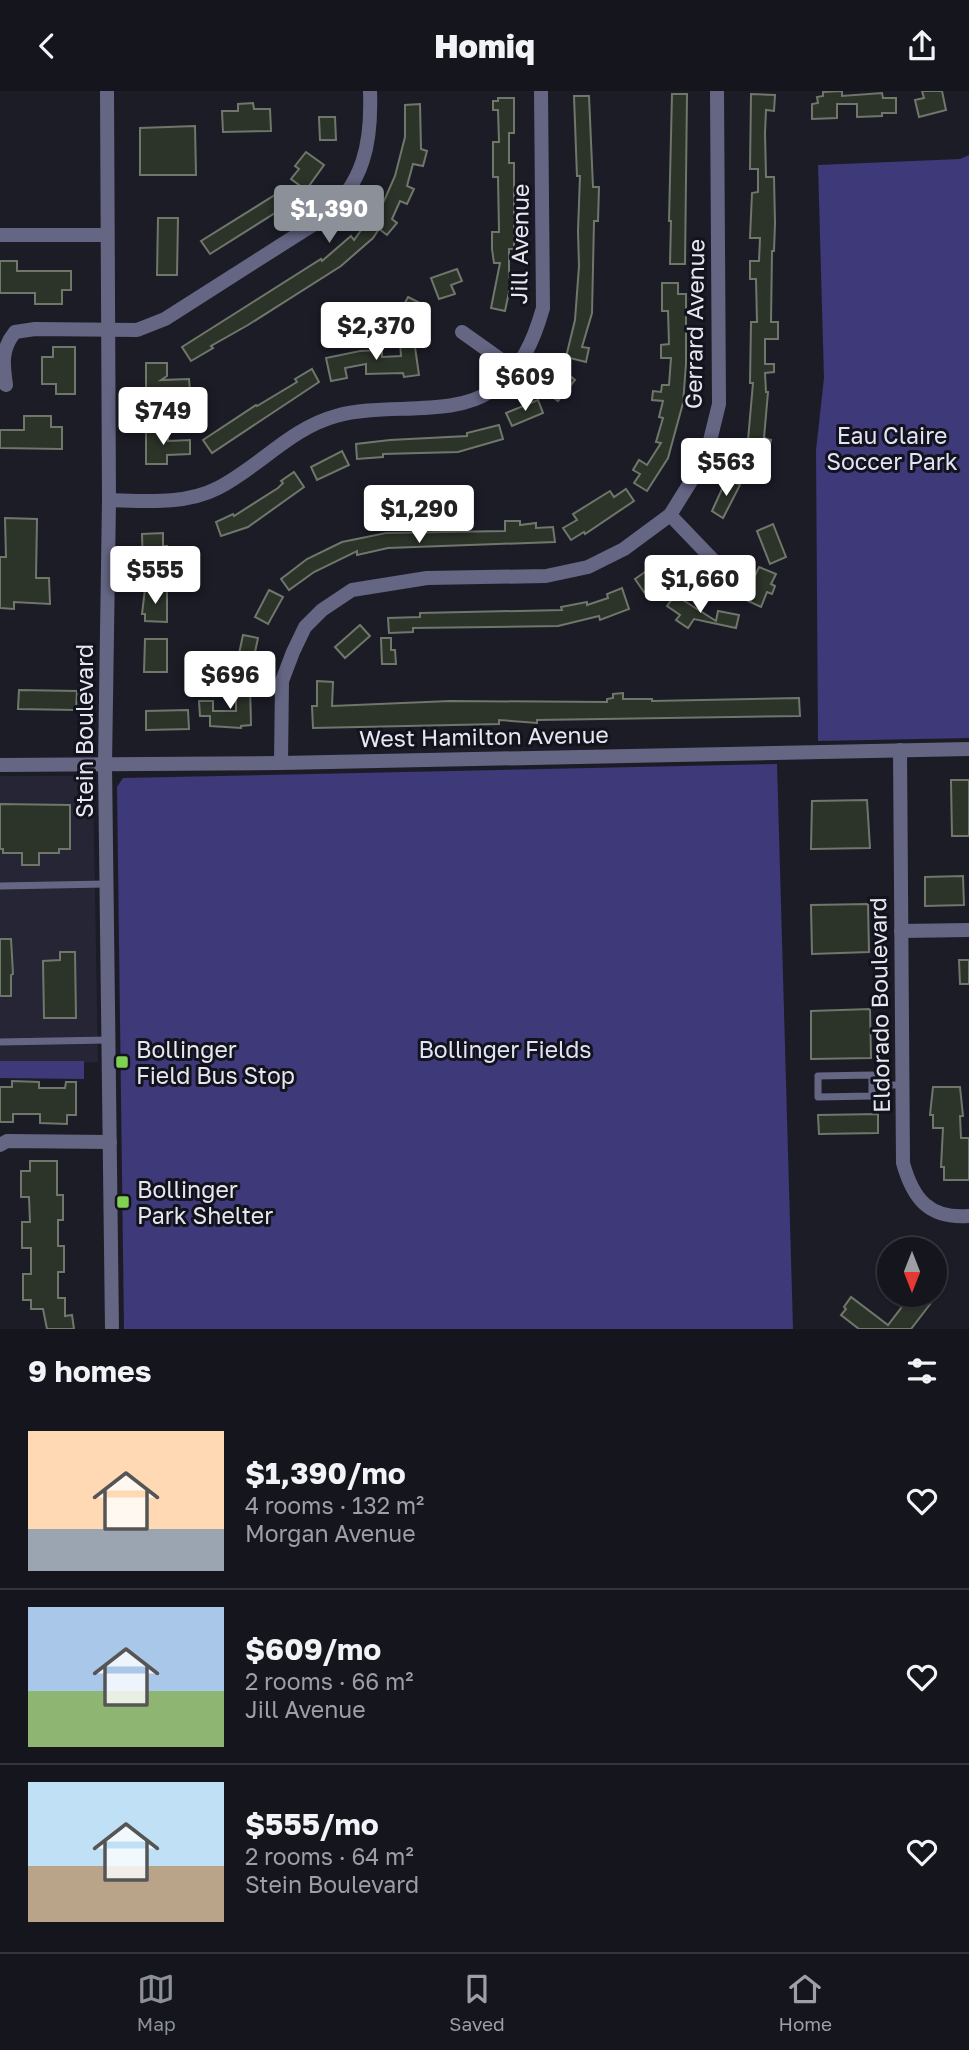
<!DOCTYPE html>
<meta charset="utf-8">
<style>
:root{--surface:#15151d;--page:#1e1e26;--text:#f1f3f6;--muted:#9d9fa4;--line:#34343b;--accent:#8c9099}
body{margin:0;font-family:"Golos Text",sans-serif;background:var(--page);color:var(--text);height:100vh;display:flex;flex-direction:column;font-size:26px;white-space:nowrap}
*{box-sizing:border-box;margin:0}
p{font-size:23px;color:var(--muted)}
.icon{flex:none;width:38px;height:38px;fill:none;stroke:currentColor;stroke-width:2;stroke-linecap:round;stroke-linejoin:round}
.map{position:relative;height:1238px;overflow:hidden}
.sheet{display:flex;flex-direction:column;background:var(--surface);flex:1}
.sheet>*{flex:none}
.needle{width:46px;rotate:180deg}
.tools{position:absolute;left:877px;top:1146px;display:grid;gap:14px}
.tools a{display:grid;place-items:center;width:70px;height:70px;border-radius:50%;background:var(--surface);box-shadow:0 2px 5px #0004,0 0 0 2px var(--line);font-size:35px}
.price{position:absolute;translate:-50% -60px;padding:0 16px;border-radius:7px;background:#fff;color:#222;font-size:23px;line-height:46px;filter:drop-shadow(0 2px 4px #0008)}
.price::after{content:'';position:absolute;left:50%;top:42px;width:21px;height:16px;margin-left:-10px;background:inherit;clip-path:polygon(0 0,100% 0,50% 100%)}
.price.on{background:var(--accent);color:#fff}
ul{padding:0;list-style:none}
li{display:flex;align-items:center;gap:21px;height:175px;padding:0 28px}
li+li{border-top:2px solid var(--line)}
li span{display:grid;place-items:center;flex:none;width:196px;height:140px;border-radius:0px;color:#555}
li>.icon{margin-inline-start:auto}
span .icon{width:84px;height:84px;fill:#fffc;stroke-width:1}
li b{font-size:30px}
h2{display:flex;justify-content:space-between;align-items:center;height:84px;padding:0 28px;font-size:30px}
header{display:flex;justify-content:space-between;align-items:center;height:91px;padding:0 28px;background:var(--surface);font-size:32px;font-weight:800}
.tab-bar{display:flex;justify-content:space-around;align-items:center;height:98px;border-top:2px solid var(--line);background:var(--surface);font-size:19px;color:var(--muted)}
.tab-bar a{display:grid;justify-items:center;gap:4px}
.tab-bar .on{color:var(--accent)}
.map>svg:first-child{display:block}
.built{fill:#252536}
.green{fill:#3e3978}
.building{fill:#2c3329;stroke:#6f776b;stroke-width:2}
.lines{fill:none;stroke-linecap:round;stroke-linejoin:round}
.service{stroke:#656684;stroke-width:7}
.minor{stroke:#656684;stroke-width:14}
.tertiary{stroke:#656684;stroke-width:14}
.poi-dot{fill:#80d051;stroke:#13131e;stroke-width:2.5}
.labels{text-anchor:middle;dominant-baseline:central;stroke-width:6;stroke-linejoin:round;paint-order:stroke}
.street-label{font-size:23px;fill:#e7e7ef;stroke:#13131e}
.park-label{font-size:23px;fill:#e2e3f6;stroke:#13131e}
.poi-label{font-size:23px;fill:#e7e7ef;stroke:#13131e;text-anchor:start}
</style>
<header><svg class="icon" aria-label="back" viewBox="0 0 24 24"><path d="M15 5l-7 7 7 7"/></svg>Homiq<svg class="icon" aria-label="share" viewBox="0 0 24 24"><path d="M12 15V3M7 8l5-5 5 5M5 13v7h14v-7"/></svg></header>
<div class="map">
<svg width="969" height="1238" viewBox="0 0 969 1238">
<rect width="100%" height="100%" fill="#1c1c27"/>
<polygon class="built" points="0,685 79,685 89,688 93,694 98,971 0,974"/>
<g class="green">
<polygon points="969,64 969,647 818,650 816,359 824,287 818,74 960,68"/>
<polygon points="777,673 793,1238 124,1238 117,696 123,687"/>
<polygon points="0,970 84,970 84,988 0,987"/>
</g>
<g class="building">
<polygon points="842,0 842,5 882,2 883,7 896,7 896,22 882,22 882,25 857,26 857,13 837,13 837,27 812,28 812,13 818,12 817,6 823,5 823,1"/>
<polygon points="922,0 942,0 946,19 919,26 915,9 924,7"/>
<polygon points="672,3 687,3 685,173 670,173 671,130 669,130"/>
<polygon points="751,3 775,4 774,20 766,19 765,42 766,86 774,86 775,132 774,160 772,160 771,231 778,231 778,248 765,248 765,273 774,273 774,281 765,282 766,301 768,301 764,347 771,349 766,369 757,367 754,381 739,378 746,349 748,349 753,292 750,292 751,231 757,231 756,188 750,188 750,170 759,170 760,147 750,147 752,102 758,101 758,78 750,78"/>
<polygon points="574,5 589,5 593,96 599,96 598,130 594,130 592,222 582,256 589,257 586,271 566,266 575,229 579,175 578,140 580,85 577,85"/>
<polygon points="498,7 514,7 514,42 509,42 509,72 514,72 514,158 509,158 509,186 512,187 505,220 491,217 500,172 494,172 492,158 492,141 499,141 498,86 493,86 493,51 499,51 498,19 493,19 493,10 498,10"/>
<polygon points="253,12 254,18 270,18 271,40 223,41 222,20 238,20 238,13"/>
<polygon points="420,13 421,58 427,60 423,75 413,73 407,95 414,98 407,113 400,110 392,128 397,132 387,144 379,138 373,147 341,175 248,234 211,255 213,257 191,270 182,256 321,168 322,170 351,145 354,149 377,117 380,119 395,85 405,46 405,14"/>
<polygon points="319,26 335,26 336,49 320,49"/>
<polygon points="195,35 196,84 140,84 140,37"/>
<polygon points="306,61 324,74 306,99 291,88 299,78 295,75"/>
<polygon points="286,97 294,110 210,163 201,150"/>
<polygon points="158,127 178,127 177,184 157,184"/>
<polygon points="0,170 17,170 17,180 71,180 71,199 62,199 62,213 35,213 35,202 0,202"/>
<polygon points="457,178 462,190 451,194 455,203 439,208 431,187"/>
<polygon points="662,192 678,192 678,203 686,203 686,273 683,312 668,367 647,400 634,392 640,383 633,379 639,369 647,374 661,352 656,351 663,327 659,326 663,310 652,309 653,300 661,301 662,294 669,294 671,267 661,267 661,254 669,253 668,220 662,220"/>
<polygon points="408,206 420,212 416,220 424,225 417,239 396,228"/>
<polygon points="414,249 419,284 404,286 403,282 366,283 366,273 345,277 347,287 331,290 326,267 360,260 382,259 382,266 401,265 400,251"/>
<polygon points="53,256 75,256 75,303 56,303 56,293 42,293 42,266 53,266"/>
<polygon points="146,272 167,272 167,285 161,289 189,288 190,300 167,302 167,304 146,304"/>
<polygon points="312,278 319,291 212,362 203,349 256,314 257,315 297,291 295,288"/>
<polygon points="564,280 575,289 558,310 541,297 551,284 557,289"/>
<polygon points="538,309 543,322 512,335 506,322"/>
<polygon points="24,325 51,325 51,336 62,336 62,358 0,357 0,339 24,339"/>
<polygon points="499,334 503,348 458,361 383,363 383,366 357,368 356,353 390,349 467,345 467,342"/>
<polygon points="146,339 168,339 168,350 190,349 190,363 167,364 167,373 146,373"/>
<polygon points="342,360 349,374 317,389 311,376"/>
<polygon points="294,381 304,396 248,436 221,445 216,431 233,423 234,425 278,397 283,392 281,390"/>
<polygon points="727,387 740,394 723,427 712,420"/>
<polygon points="626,398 634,410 585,443 584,441 571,449 563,437 577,429 573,423 610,400 614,406"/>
<polygon points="5,427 37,428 36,487 49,487 50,513 14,511 14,518 0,517 0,466 6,466"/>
<polygon points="505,430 520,430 520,434 536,432 536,437 553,436 555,451 388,457 357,464 357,460 314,481 289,499 281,488 307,468 342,451 386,442 505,440"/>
<polygon points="773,433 786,466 770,473 757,440"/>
<polygon points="163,442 163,455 167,455 167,464 164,464 164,476 143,477 142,443"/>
<polygon points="665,467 674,480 644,501 635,488"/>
<polygon points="759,476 776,483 771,493 775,495 772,503 767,501 761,516 748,510 753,499 749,497"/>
<polygon points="622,497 629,518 600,529 599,525 558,535 413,537 413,541 389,542 388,527 420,526 420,522 562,519 561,516 587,511 587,514 608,507 607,503"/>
<polygon points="145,498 167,499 167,531 145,530 145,523 142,523"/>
<polygon points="269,499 283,506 268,533 255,526"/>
<polygon points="675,504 716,530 718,520 739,524 736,537 694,528 688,537 676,529 680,524 667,515"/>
<polygon points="360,534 370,545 345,567 335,556"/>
<polygon points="243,544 258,547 251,580 236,577"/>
<polygon points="381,547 391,547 391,559 395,559 396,573 382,573"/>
<polygon points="145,548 167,548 167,581 144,581"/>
<polygon points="317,590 333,591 332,615 450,610 607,611 607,608 613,607 613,603 623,602 623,608 652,608 652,610 799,607 800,625 537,629 537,632 499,629 499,633 313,637 312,615 317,615"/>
<polygon points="236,595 250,595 251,634 241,635 241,637 210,635 210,625 200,625 199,610 213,610 213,620 236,620"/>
<polygon points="19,599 77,600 76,619 18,618"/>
<polygon points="188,619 189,638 146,639 146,620"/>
<polygon points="951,689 969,689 969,745 952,745"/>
<polygon points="867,709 870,757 811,758 812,710"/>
<polygon points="0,713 70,714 70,758 59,758 59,762 39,762 39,774 22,774 22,762 3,762 3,758 0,758"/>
<polygon points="963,785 964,814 925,815 925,786"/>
<polygon points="868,813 869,861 812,863 811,814"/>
<polygon points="0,848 11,848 13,883 11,884 11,905 0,905"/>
<polygon points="60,861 75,861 76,927 44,927 43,870 60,869"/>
<polygon points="959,869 969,869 969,893 960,893"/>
<polygon points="870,918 871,967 811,968 811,920"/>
<polygon points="12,990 39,991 39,997 65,997 66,991 76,991 76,1024 67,1024 67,1033 40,1032 40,1023 13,1023 13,1031 0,1031 0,996 12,996"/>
<polygon points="933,996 960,996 963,1025 960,1025 961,1047 969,1047 969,1089 944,1089 944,1076 941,1076 943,1037 933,1037 933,1024 930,1024"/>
<polygon points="878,1023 878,1042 819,1043 818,1024"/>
<polygon points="30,1070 57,1070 57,1104 63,1104 63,1129 58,1129 58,1155 64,1155 64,1181 58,1181 58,1207 65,1207 65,1225 72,1224 74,1238 47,1238 43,1218 31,1218 31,1209 23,1209 23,1183 31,1183 31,1157 22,1157 22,1131 30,1131 29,1106 21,1106 21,1080 30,1080"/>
<polygon points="911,1204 922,1204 931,1212 911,1238 859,1238 841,1224 846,1218 844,1216 851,1206 888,1234"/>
</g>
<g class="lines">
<g class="service">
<polyline points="0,795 106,793"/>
<polyline points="0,951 108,949"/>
<polyline points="872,994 872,1005 818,1006 818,985 872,984 872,994 902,994"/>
</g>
<g class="minor">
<polyline points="107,0 109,409 105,674 112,1238"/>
<polyline points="0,144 107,144"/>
<polyline points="462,241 514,278"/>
<path d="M6,294c-3,-21 -5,-36 9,-53l20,-3 102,1 28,-11 157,-100c42,-35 50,-76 48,-128"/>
<path d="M109,409c36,1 76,5 109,-12 41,-21 73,-60 118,-72 48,-14 116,2 155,-25 30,-20 43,-51 52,-83l-2,-217"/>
<polyline points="670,424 717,473"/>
<path d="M900,659l3,413c10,36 26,56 66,53"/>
<polyline points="281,672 282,590 293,561 305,536 322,519 352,499 427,487 546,485 588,476 624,458 670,424 706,366 719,313 717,0"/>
<polyline points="901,840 969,839"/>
<polyline points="0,1054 7,1050 110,1051"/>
</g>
<polyline class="tertiary" points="0,674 281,672 969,658"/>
</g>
<g class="poi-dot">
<rect x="115" y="964" width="14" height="14" rx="3.5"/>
<rect x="116" y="1104" width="14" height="14" rx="3.5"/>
</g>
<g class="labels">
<g class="street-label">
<text transform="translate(519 153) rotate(-89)">Jill Avenue</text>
<text transform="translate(694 233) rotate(-89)">Gerrard Avenue</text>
<text transform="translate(84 640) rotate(-90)">Stein Boulevard</text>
<text transform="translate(484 645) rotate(-1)">West Hamilton Avenue</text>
<text transform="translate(879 914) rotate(-91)">Eldorado Boulevard</text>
</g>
<g class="park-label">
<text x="892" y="344">Eau Claire<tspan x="892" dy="26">Soccer Park</tspan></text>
<text x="505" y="958">Bollinger Fields</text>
</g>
<g class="poi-label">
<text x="136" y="958">Bollinger<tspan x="136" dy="26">Field Bus Stop</tspan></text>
<text x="137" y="1098">Bollinger<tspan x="137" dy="26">Park Shelter</tspan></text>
</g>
</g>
</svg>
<div class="tools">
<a><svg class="needle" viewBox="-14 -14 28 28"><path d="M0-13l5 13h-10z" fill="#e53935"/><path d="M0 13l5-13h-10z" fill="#9d9fa4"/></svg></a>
</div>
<b class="price on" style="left:329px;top:154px">$1,390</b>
<b class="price" style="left:376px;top:271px">$2,370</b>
<b class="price" style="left:525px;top:322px">$609</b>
<b class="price" style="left:163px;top:356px">$749</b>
<b class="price" style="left:726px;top:407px">$563</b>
<b class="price" style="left:419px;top:454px">$1,290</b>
<b class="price" style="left:155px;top:515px">$555</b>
<b class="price" style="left:700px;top:524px">$1,660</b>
<b class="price" style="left:230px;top:620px">$696</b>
</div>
<section class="sheet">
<h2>9 homes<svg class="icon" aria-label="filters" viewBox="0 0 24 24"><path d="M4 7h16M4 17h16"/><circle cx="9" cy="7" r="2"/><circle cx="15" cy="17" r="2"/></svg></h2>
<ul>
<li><span style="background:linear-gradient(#ffd9b3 70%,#9aa5b1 0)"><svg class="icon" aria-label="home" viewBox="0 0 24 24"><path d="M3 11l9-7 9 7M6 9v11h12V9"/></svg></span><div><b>$1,390/mo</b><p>4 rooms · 132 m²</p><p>Morgan Avenue</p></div><svg class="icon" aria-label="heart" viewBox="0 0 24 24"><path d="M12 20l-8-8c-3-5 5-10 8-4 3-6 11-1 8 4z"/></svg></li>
<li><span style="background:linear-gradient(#a9c7e8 60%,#8fb573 0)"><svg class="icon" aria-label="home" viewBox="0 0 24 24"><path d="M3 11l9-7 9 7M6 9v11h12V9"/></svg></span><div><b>$609/mo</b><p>2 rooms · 66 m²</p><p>Jill Avenue</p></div><svg class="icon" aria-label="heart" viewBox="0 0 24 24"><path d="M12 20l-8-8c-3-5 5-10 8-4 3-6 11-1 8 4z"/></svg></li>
<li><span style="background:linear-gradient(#bfe0f5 60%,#b9a48a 0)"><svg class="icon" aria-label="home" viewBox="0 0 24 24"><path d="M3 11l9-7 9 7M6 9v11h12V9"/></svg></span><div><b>$555/mo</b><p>2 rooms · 64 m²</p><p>Stein Boulevard</p></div><svg class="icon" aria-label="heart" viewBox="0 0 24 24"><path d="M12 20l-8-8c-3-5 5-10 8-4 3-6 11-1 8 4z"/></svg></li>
</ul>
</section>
<nav class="tab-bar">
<a class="on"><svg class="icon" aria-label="map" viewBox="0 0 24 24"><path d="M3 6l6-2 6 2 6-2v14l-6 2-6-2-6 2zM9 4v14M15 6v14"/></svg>Map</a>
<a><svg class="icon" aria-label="saved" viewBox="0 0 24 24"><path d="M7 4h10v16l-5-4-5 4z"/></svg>Saved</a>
<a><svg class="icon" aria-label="home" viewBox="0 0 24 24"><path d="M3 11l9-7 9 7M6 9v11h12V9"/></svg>Home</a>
</nav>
